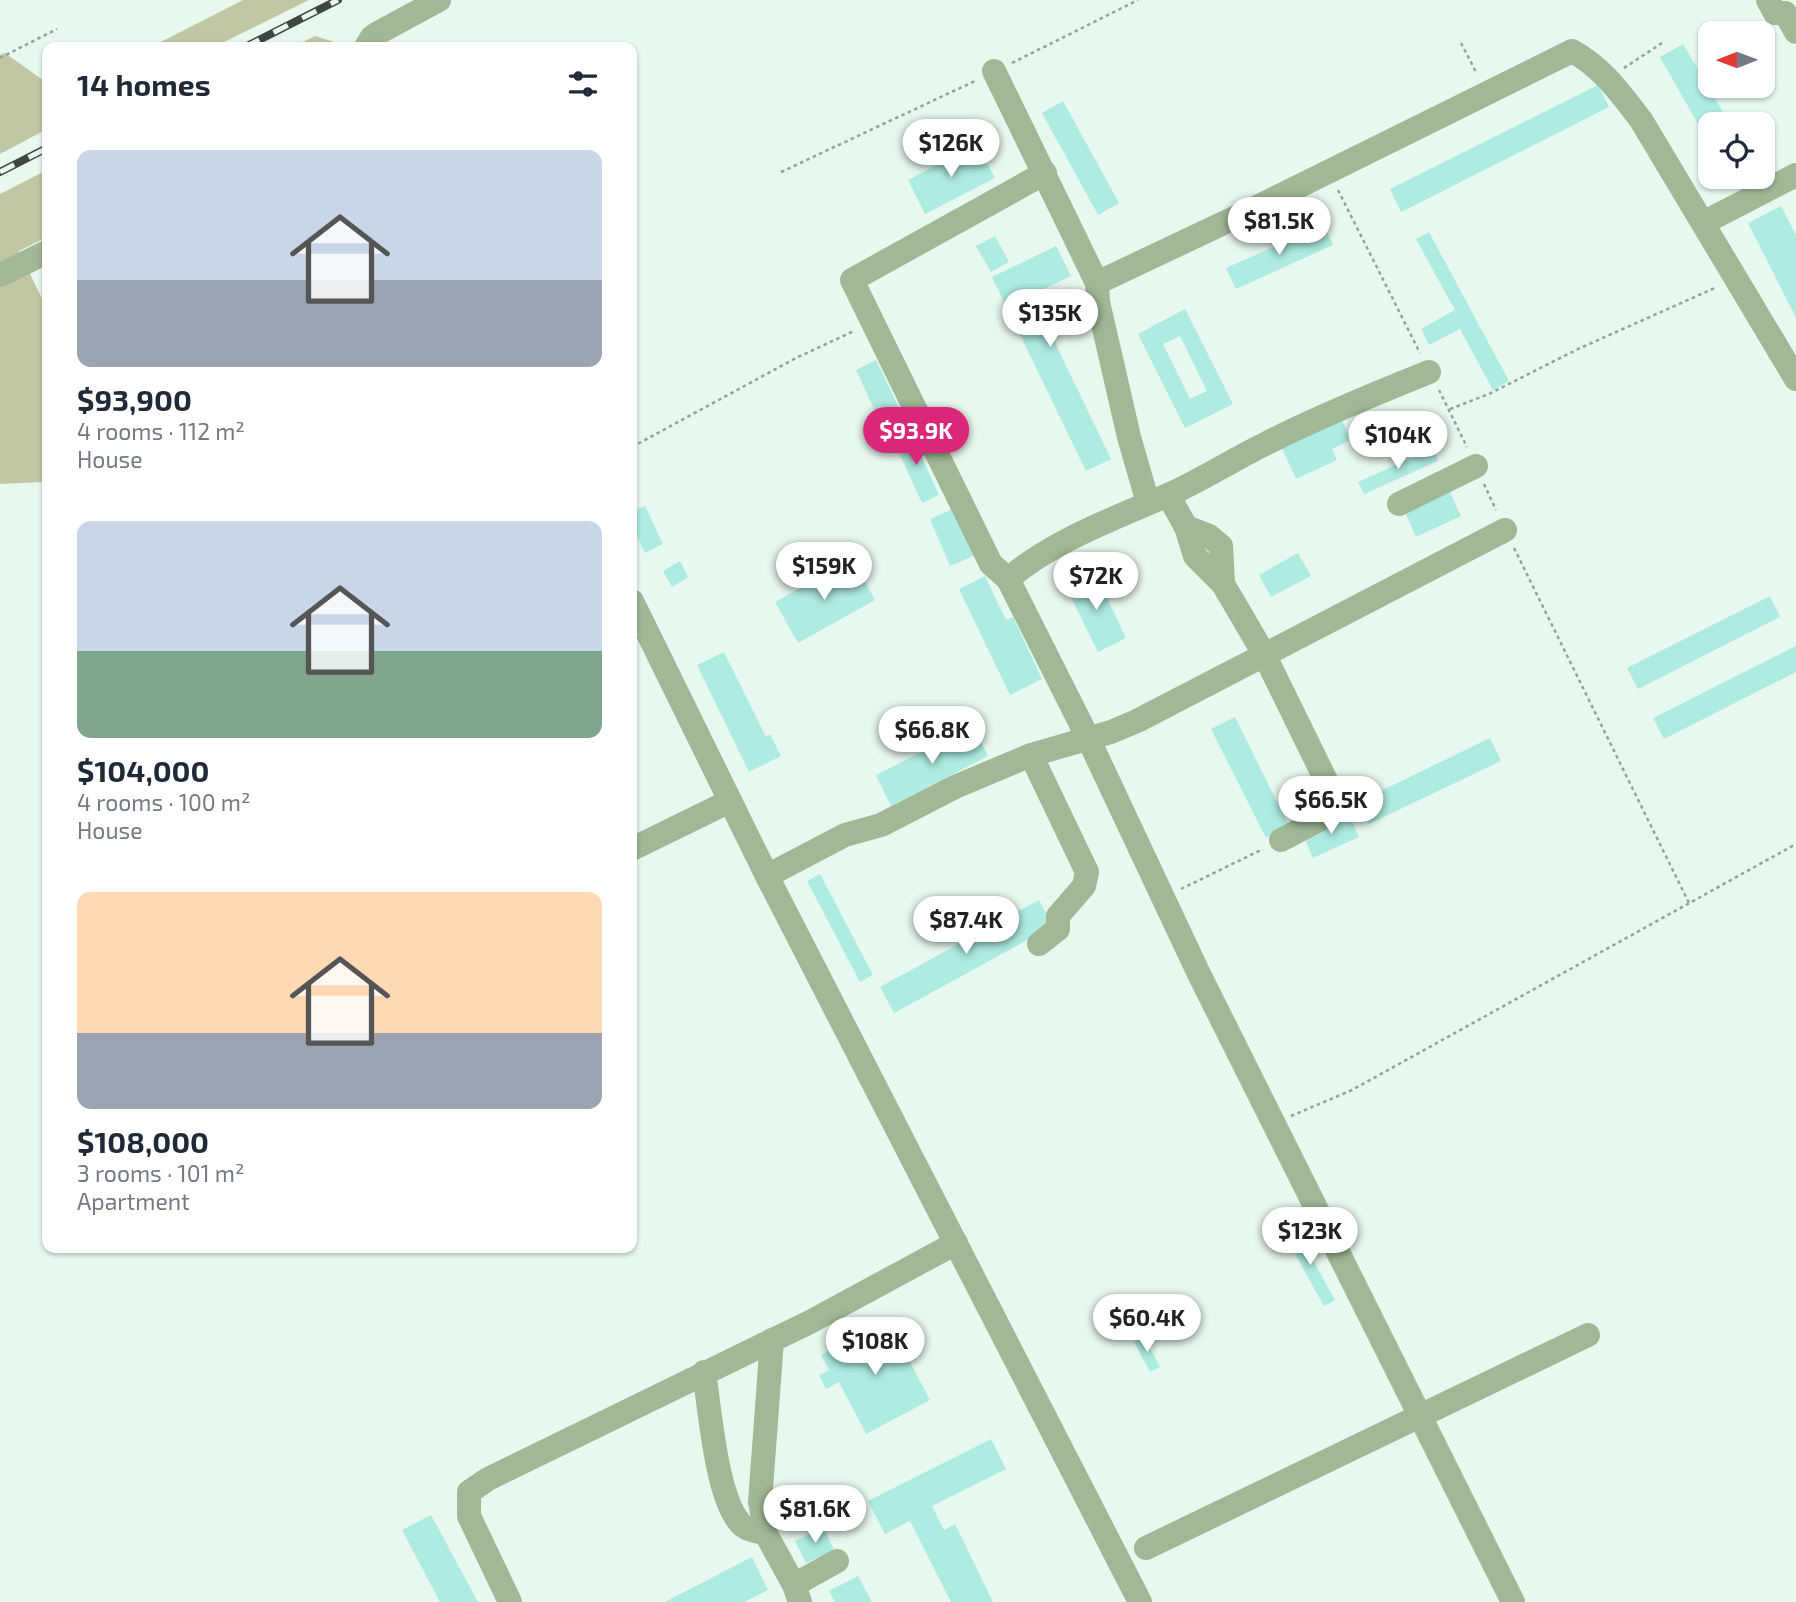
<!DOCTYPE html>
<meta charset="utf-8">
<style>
:root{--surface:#fff;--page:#f2f2f3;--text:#1f2937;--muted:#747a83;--accent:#db2777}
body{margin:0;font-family:"Exo 2",sans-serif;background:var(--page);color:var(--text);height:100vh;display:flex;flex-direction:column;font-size:26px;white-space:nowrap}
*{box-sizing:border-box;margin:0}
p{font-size:23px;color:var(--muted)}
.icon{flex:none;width:38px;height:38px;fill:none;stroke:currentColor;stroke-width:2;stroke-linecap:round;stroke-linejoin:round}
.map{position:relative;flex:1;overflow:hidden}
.panel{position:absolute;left:42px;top:42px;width:595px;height:1211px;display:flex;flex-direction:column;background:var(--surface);border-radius:14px;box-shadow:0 2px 5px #0004}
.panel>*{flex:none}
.needle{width:46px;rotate:269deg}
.controls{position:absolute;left:1698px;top:21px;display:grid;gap:14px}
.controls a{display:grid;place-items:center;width:77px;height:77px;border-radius:14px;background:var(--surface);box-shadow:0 2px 5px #0004;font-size:35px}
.price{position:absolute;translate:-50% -60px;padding:0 16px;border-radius:24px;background:#fff;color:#222;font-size:23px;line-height:46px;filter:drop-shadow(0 2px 4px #0008)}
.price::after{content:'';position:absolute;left:50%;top:42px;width:21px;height:16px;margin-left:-10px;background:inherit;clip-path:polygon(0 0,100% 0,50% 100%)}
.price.current{background:var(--accent);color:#fff}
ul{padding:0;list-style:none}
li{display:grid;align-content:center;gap:14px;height:371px;padding:0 35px}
li span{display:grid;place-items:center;height:217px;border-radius:14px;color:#555}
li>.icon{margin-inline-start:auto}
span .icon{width:126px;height:126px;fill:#fffc;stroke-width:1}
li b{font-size:30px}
h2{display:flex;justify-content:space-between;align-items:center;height:84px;padding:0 35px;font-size:30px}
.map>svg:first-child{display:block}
.green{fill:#c3c6a4}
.building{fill:#aeebe2;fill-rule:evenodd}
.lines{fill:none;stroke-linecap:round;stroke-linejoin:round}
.path{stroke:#95a29a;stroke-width:2.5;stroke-dasharray:3.5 3.5;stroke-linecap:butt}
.minor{stroke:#a0b896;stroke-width:24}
.rail-casing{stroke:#3f4742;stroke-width:8}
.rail{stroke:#e7f8ee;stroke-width:5;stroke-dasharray:16;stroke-linecap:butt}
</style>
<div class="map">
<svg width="1796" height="1602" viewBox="0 0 1796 1602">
<rect width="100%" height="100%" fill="#e7f8ee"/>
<g class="green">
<polygon points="243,0 309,0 214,47 151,47"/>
<polygon points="315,36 350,47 293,47"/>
<polygon points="5,53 47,83 47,129 0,154 0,55"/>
<polygon points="47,170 47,237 19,251 47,309 47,486 41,482 0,484 0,194"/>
</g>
<g class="building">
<polygon points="1683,44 1730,124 1710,124 1710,145 1660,57"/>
<polygon points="1598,85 1609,107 1401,212 1390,189"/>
<polygon points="1063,101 1119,203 1098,215 1042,113"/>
<polygon points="977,144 995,178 925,214 908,180"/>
<polygon points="1728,177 1743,177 1732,183"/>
<polygon points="1781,206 1796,235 1796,318 1748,223"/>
<polygon points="1324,225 1333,245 1236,289 1226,268"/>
<polygon points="1429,232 1509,381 1493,390 1460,329 1429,345 1421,329 1455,310 1416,239"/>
<polygon points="995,236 1009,262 991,272 976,246"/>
<polygon points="1056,246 1071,276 1032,295 1111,459 1086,471 992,277"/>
<path d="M1185,309l48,95 -48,24 -47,-94zM1180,336l27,55 -17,8 -27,-55z"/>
<polygon points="876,360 907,425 886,435 856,370"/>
<polygon points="1341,418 1351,440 1332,449 1337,460 1296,479 1281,446"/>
<polygon points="910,432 939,495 922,503 893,440"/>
<polygon points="1433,448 1438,461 1364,494 1358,482"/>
<polygon points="1449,490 1461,516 1416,537 1404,510"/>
<polygon points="645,506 663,544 645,553 632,526 632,511"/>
<polygon points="955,508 976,555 950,566 930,519"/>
<polygon points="1298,553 1311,576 1271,597 1259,575"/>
<polygon points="680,561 688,577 672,587 663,571"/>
<polygon points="844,564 849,573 858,569 875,600 798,643 775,602"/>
<polygon points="1095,573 1126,638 1098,652 1066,587"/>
<polygon points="985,576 1006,620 1013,617 1042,679 1010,695 959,589"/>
<polygon points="1770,596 1780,617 1638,689 1627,668"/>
<polygon points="1796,646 1796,672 1664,739 1653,718"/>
<polygon points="724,652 766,737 770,734 781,756 749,772 697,665"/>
<polygon points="1235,717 1289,826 1266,838 1211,729"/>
<polygon points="973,726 988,756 891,806 876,775"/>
<polygon points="1490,738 1501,761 1369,824 1358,802"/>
<polygon points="1349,814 1359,837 1313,858 1303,835"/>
<polygon points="820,874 873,975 860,982 807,881"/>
<polygon points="1039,900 1053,926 894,1013 880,987"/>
<polygon points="1295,1228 1335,1300 1324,1306 1284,1234"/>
<polygon points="887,1319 930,1400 866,1434 839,1382 826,1389 819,1375 829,1370 821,1355"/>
<polygon points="1144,1337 1160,1367 1150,1372 1134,1342"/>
<polygon points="991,1439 1006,1469 932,1506 944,1530 955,1524 993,1602 951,1602 910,1521 885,1534 868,1501"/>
<polygon points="431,1515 478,1602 440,1602 402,1530"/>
<polygon points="824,1527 834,1550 806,1563 795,1541"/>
<polygon points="752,1557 768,1590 744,1602 665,1602"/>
<polygon points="858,1576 872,1602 835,1602 829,1591"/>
</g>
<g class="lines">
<g class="path">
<polyline points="1461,43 1477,74"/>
<polyline points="0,58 57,29"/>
<polyline points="1012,63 1138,0"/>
<polyline points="1624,68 1662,43"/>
<polyline points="781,172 975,81"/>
<polyline points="1338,190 1420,353"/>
<polyline points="1439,390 1467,447"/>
<polyline points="1450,409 1489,394 1578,349 1717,287"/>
<polyline points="632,447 796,358 854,331"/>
<polyline points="1484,484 1496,510"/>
<polyline points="1514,548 1689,903"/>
<polyline points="1181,889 1263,849"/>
<polyline points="1291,1116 1352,1090 1796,844"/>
</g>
<g class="minor">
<polyline points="1768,0 1775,13 1785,13 1796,32"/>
<polyline points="366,47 372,37 378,33 439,0"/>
<polyline points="994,71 1097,283 1098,302 1129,437 1148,503"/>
<polyline points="1045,173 852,280 991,564 1008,579 1088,738 1199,974 1513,1602"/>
<polyline points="1703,223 1796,175"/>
<polyline points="0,275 47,252"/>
<path d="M1097,283l154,-73 321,-159c30,16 49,43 69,69l155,259"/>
<polyline points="1168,495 1186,527 1195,556 1223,584 1264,654 1340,809 1281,840"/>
<polyline points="1399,504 1476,466"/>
<polyline points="1186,527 1209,536 1221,546 1223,584"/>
<path d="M1008,579c46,-39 105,-60 160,-84 34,-15 66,-36 99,-52 53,-27 107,-49 162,-71"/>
<polyline points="632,601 767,876 1140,1602"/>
<polyline points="1031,755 1087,872 1084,886 1058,916 1058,929 1039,944"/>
<polyline points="632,849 730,801"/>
<polyline points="767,876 845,835 881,825 955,787 1031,755 1111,732 1137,721 1505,530"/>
<polyline points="772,1340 760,1502 766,1534 794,1585 800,1602"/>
<path d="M704,1372c6,37 12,126 37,152 5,6 17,7 25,10"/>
<polyline points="1146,1548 1588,1335"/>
<polyline points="794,1585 837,1561"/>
<polyline points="510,1602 469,1516 469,1492 488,1479 810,1322 956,1243"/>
</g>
<defs>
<g id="rail">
<polyline points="245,47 338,0"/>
<polyline points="0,172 47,148"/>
</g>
</defs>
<use href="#rail" class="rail-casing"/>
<use href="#rail" class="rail"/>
</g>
</svg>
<div class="controls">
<a><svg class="needle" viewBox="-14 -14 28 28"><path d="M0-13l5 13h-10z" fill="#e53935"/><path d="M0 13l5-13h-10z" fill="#747a83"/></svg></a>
<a><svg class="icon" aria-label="locate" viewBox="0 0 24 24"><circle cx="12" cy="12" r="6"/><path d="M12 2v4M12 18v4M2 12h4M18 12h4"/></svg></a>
</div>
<b class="price" style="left:951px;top:179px">$126K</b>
<b class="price" style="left:1279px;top:257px">$81.5K</b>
<b class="price" style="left:1050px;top:349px">$135K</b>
<b class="price current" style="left:916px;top:467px">$93.9K</b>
<b class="price" style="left:1398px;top:471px">$104K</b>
<b class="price" style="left:824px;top:602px">$159K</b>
<b class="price" style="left:1096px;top:612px">$72K</b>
<b class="price" style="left:932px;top:766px">$66.8K</b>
<b class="price" style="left:1331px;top:836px">$66.5K</b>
<b class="price" style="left:966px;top:956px">$87.4K</b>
<b class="price" style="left:1310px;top:1267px">$123K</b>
<b class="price" style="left:1147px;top:1354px">$60.4K</b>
<b class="price" style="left:875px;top:1377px">$108K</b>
<b class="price" style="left:815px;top:1545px">$81.6K</b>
<section class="panel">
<h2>14 homes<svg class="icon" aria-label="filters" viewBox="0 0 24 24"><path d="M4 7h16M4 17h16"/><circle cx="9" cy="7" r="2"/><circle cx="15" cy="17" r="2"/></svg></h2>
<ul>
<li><span style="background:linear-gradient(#c9d6e8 60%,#9aa5b1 0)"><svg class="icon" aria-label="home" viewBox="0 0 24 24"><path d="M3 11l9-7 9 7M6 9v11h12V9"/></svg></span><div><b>$93,900</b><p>4 rooms · 112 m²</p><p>House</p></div></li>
<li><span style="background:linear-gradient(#c9d6e8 60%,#7fa58c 0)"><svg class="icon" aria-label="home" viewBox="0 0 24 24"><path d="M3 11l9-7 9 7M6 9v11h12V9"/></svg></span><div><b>$104,000</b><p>4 rooms · 100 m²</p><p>House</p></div></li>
<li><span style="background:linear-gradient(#ffd9b3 65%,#9aa5b1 0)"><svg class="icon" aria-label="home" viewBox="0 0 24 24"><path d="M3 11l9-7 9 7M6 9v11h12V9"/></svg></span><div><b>$108,000</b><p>3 rooms · 101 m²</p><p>Apartment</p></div></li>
</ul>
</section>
</div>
